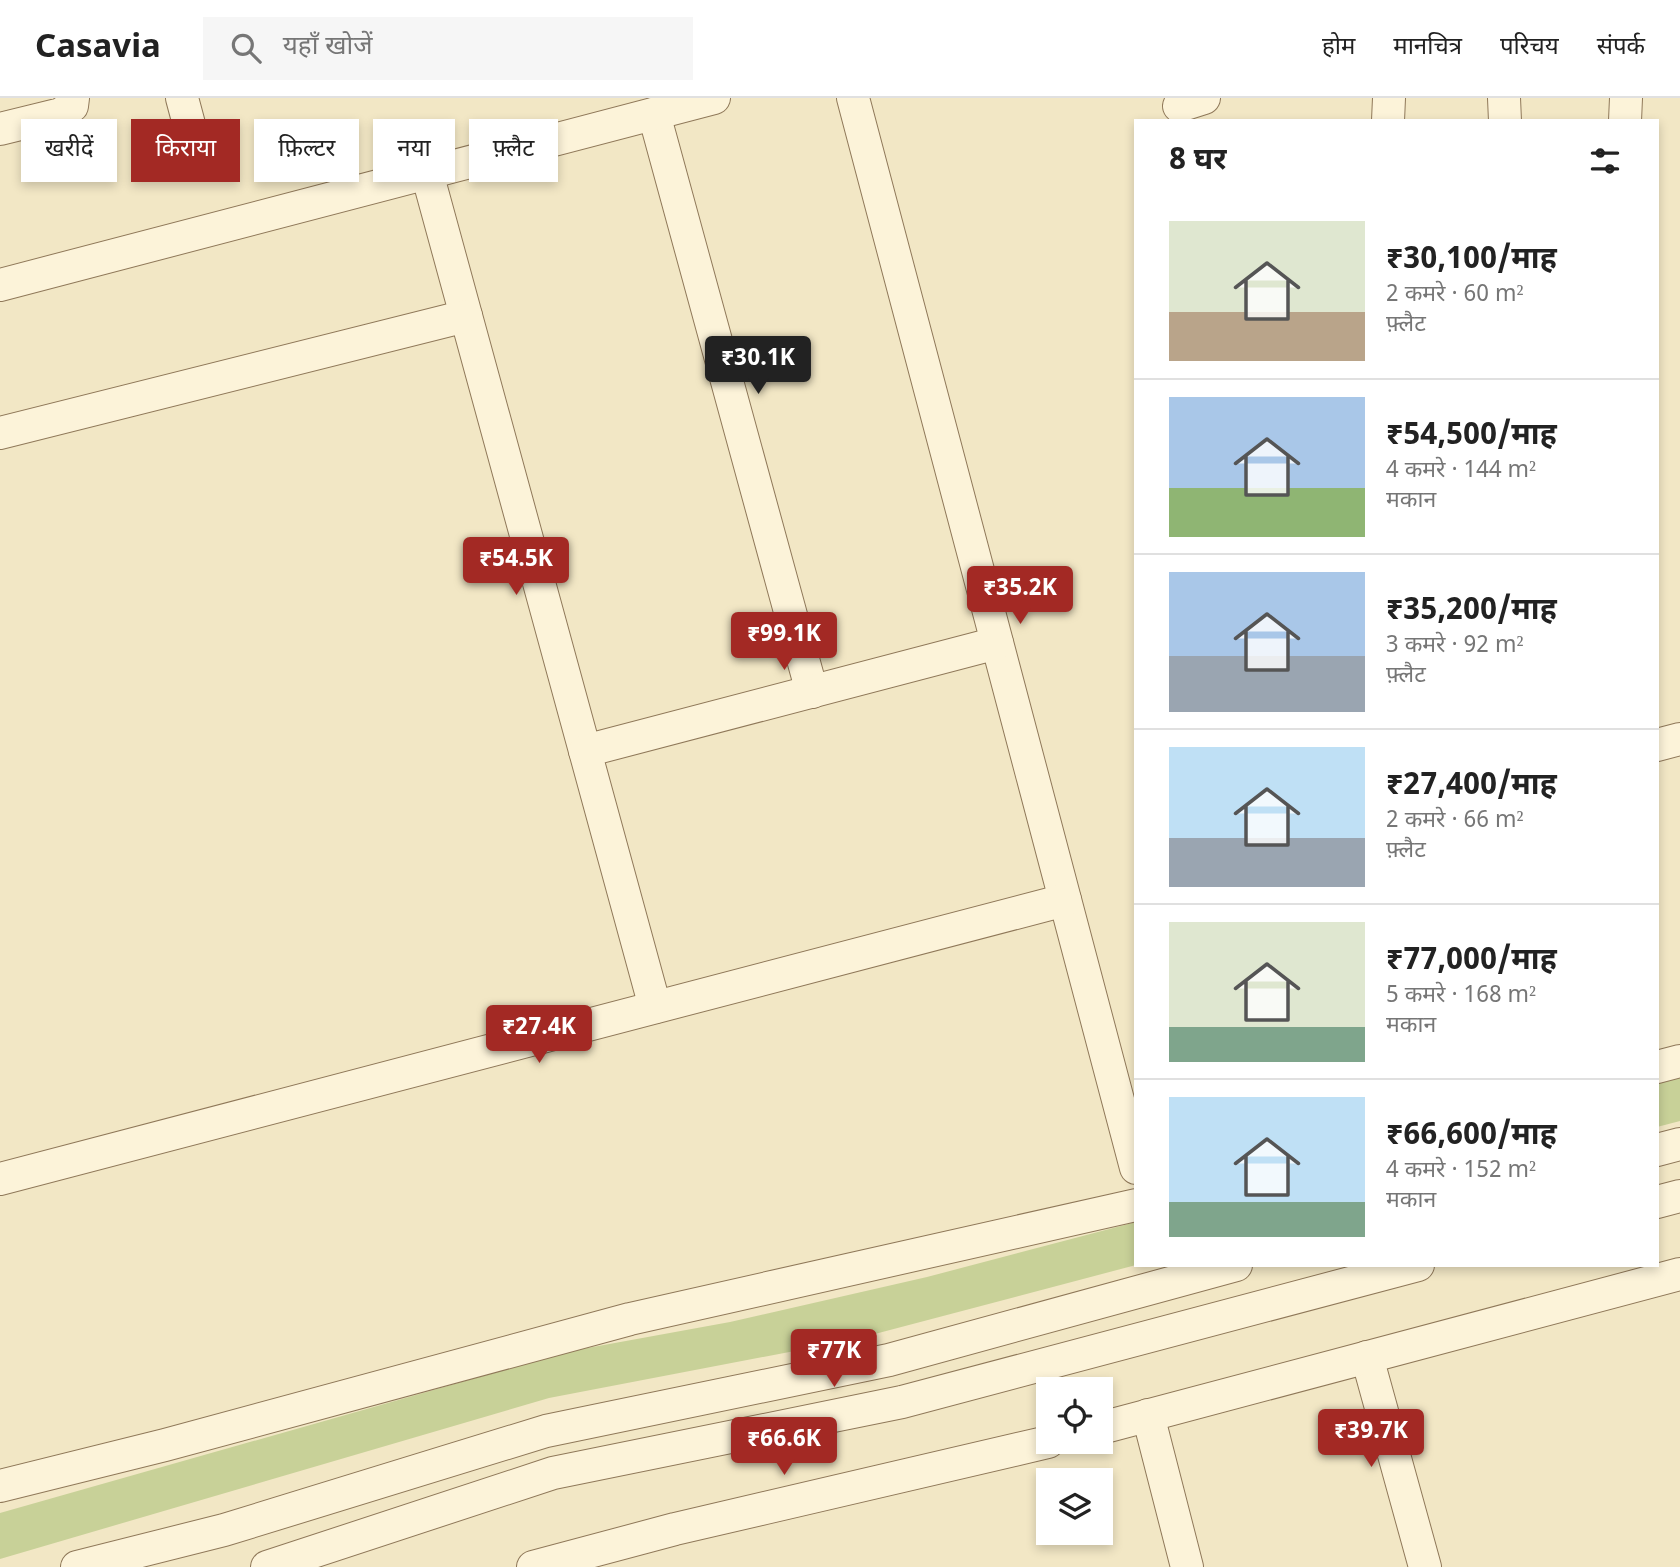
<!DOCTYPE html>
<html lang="hi">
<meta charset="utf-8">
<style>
:root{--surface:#fff;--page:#f6f6f6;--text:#222;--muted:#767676;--line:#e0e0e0;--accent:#a32924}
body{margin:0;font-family:Georgia,"Noto Sans Devanagari",serif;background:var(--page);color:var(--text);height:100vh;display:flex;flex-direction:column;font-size:26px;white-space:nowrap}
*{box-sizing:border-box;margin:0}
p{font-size:23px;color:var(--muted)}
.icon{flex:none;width:38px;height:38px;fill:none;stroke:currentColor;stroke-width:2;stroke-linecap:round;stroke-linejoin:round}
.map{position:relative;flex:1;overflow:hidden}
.sheet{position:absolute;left:1134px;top:21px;width:525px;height:1148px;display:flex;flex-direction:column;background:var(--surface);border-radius:0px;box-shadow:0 4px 10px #0003}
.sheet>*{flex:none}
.top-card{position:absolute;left:21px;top:21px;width:665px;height:63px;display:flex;gap:14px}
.fabs{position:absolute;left:1036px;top:1279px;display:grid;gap:14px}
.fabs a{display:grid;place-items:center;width:77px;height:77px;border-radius:0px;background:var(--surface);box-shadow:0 4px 10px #0003;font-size:35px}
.price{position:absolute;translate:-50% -60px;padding:0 16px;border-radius:7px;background:var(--accent);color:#fff;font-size:23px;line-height:46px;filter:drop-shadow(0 2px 4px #0008)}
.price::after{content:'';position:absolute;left:50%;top:42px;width:21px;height:16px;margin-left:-10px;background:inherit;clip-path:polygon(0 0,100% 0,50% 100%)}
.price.current{background:#222;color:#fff}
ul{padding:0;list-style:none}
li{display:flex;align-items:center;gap:21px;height:175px;padding:0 35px}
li+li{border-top:2px solid var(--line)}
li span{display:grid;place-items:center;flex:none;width:196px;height:140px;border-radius:0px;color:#555}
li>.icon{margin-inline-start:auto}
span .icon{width:84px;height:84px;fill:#fffc;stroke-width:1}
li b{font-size:30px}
h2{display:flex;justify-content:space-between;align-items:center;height:84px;padding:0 35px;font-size:30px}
.pill{padding:0 24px;border-radius:0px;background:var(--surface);box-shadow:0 4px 10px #0003;font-size:24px;line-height:63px}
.pill.current{background:var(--accent);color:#fff}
header{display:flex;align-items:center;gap:42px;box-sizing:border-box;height:98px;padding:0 35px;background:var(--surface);border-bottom:2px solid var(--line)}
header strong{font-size:33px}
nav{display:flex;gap:38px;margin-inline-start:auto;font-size:24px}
.search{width:490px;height:63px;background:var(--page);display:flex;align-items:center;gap:18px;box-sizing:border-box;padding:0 24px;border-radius:0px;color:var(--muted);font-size:26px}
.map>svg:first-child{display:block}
.green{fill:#c8d198}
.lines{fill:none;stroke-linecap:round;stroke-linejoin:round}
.minor-casing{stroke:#8f7859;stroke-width:34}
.minor{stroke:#fcf3d9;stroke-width:32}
</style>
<header>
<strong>Casavia</strong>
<div class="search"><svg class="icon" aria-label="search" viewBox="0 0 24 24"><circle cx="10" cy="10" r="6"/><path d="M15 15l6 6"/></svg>यहाँ खोजें</div>
<nav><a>होम</a><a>मानचित्र</a><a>परिचय</a><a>संपर्क</a></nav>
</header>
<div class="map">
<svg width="1680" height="1469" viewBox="0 0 1680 1469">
<rect width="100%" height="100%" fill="#f2e7c5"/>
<g class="green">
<polygon points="1680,979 1680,1023 1657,1029 1657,985"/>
<polygon points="1136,1124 1136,1167 852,1242 549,1300 0,1461 0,1415 571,1253 730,1224 927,1179"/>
</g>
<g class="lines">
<defs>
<g id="minor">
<polyline points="182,0 190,30"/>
<polyline points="853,0 1136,1070"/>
<polyline points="1504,0 1505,23"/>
<polyline points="1179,8 1204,0"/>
<polyline points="654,16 812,594"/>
<polyline points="1388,23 1389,0"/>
<polyline points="1625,23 1626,0"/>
<polyline points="0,31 61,16 72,8 73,0"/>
<polyline points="427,75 655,909"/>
<polyline points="0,187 714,0"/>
<polyline points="0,335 466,218"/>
<polyline points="1657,647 1680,641"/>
<polyline points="585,653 997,545"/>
<polyline points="1657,969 1680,963"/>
<polyline points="1657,1052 1680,1046"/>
<polyline points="0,1081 1065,802"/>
<polyline points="1657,1104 1680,1098"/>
<polyline points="1367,1259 1425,1469"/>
<polyline points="1148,1317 1187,1469"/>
<polyline points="1101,1330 1680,1176"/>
<polyline points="0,1388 165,1347 630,1221 1136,1107"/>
<polyline points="77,1469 224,1432 546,1333 889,1262 1236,1167"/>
<polyline points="267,1469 553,1375 902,1304 1418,1167"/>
<polyline points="533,1469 675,1431 1048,1344"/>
</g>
</defs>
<use href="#minor" class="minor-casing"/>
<use href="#minor" class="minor"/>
</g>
</svg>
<div class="fabs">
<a><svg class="icon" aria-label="locate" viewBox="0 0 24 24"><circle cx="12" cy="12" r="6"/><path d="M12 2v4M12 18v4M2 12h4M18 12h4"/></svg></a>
<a><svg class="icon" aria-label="layers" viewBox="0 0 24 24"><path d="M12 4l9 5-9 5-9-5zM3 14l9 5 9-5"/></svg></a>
</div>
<b class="price current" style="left:758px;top:298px">₹30.1K</b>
<b class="price" style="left:516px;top:499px">₹54.5K</b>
<b class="price" style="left:1020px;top:528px">₹35.2K</b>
<b class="price" style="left:784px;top:574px">₹99.1K</b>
<b class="price" style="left:539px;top:967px">₹27.4K</b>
<b class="price" style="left:834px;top:1291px">₹77K</b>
<b class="price" style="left:1371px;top:1371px">₹39.7K</b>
<b class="price" style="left:784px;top:1379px">₹66.6K</b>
<div class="top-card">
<a class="pill">खरीदें</a>
<a class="pill current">किराया</a>
<a class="pill">फ़िल्टर</a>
<a class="pill">नया</a>
<a class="pill">फ़्लैट</a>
</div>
<section class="sheet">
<h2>8 घर<svg class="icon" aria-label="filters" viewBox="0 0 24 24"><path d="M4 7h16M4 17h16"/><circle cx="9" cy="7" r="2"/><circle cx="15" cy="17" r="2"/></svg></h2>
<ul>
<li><span style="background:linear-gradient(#dfe7d0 65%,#b9a48a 0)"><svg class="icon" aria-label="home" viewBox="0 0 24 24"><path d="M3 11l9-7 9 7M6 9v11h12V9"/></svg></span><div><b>₹30,100/माह</b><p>2 कमरे · 60 m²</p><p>फ़्लैट</p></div></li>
<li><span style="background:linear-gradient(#a9c7e8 65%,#8fb573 0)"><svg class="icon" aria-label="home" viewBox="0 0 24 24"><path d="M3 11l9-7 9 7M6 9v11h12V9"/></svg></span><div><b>₹54,500/माह</b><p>4 कमरे · 144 m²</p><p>मकान</p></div></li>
<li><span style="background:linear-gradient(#a9c7e8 60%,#9aa5b1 0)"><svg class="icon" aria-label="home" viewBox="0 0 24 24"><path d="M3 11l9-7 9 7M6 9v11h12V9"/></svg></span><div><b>₹35,200/माह</b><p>3 कमरे · 92 m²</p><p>फ़्लैट</p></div></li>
<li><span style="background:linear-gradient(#bfe0f5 65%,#9aa5b1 0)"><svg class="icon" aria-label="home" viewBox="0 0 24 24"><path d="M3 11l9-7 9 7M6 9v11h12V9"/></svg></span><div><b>₹27,400/माह</b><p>2 कमरे · 66 m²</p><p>फ़्लैट</p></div></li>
<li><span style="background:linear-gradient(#dfe7d0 75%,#7fa58c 0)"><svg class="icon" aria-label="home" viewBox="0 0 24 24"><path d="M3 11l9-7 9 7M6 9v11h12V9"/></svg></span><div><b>₹77,000/माह</b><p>5 कमरे · 168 m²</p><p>मकान</p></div></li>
<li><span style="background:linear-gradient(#bfe0f5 75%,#7fa58c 0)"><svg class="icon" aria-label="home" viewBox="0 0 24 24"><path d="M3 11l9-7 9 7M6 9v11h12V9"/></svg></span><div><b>₹66,600/माह</b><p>4 कमरे · 152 m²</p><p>मकान</p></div></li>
</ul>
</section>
</div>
